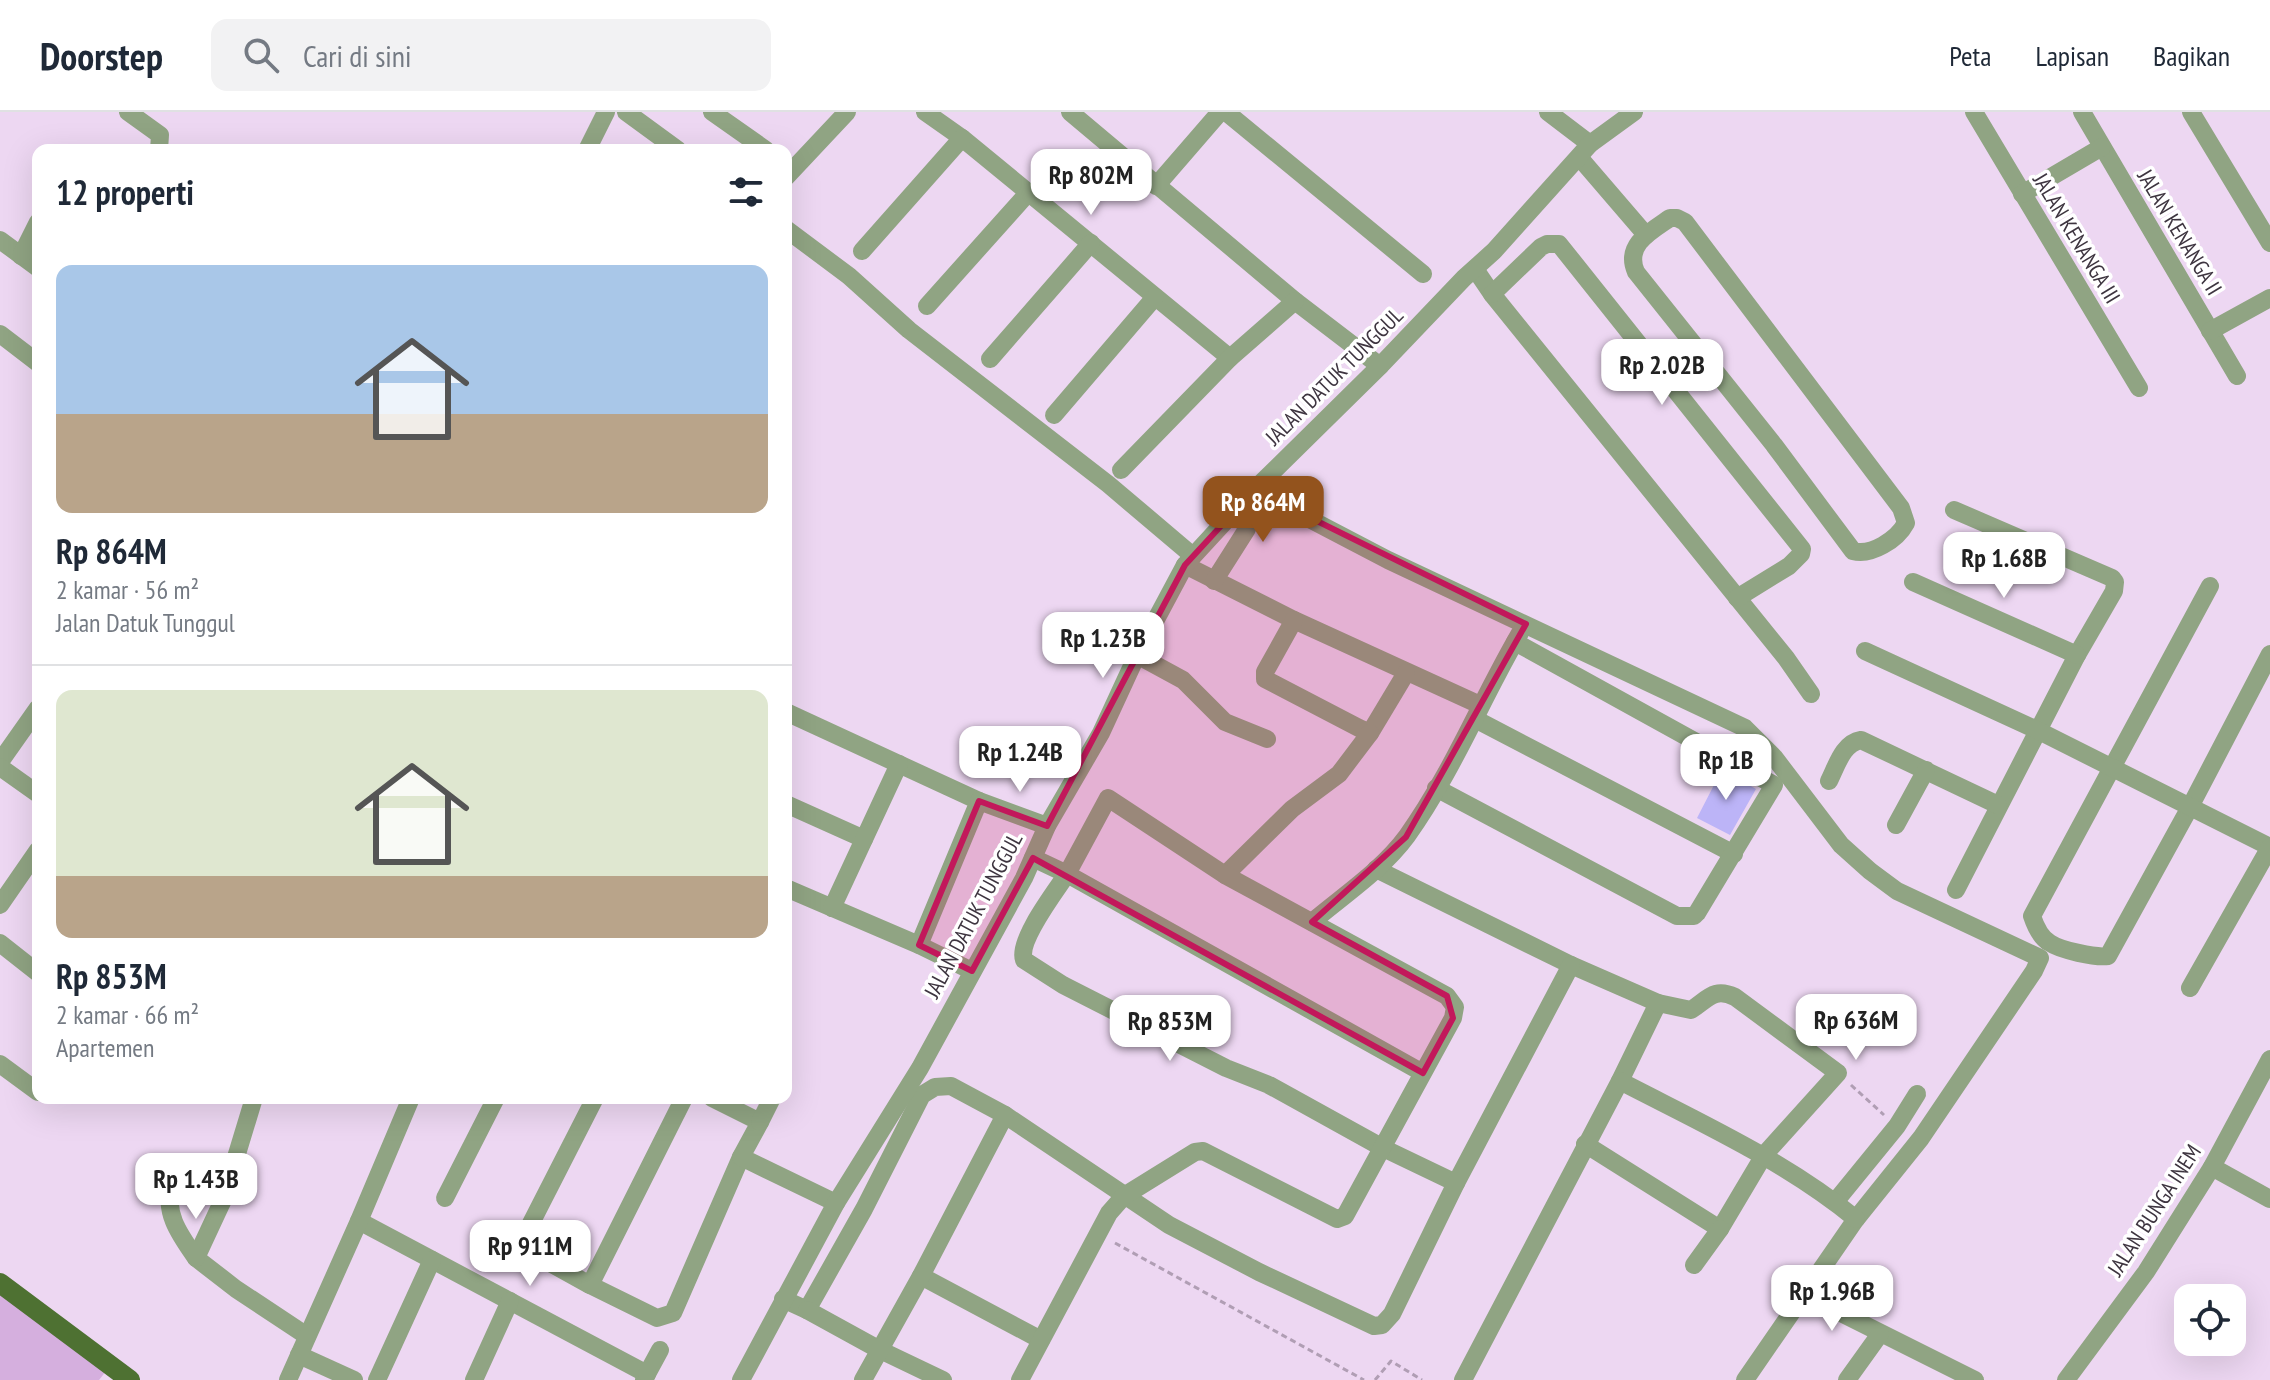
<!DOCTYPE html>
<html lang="id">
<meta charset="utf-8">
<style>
:root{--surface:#fff;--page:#f2f2f3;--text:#1f2937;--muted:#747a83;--line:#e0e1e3;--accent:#93531d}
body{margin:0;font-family:"PT Sans Narrow",sans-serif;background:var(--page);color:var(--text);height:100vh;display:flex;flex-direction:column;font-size:30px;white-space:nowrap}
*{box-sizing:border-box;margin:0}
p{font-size:26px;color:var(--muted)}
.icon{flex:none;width:44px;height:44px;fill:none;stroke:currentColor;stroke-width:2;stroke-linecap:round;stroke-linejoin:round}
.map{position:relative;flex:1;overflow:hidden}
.drawer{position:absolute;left:32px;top:32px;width:760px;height:960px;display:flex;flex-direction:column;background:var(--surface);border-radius:16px;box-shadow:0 8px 32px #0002}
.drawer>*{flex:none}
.tools{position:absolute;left:2174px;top:1172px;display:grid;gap:16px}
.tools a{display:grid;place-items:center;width:72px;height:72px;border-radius:16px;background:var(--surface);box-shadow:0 8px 32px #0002;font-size:40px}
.price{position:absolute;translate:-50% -68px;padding:0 18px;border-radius:16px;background:#fff;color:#222;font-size:26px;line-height:52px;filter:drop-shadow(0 2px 4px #0008)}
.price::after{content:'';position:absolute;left:50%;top:48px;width:24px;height:18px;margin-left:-12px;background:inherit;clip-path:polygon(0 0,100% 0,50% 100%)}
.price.on{background:var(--accent);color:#fff}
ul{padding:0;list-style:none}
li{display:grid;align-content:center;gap:16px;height:424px;padding:0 24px}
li+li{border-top:2px solid var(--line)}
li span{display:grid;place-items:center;height:248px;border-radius:16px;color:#555}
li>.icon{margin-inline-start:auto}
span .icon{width:144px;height:144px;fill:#fffc;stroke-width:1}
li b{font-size:34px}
h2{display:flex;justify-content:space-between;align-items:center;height:96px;padding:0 24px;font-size:34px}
header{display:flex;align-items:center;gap:48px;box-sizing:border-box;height:112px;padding:0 40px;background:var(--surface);border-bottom:2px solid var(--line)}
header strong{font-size:38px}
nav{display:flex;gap:44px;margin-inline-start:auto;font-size:28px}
.search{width:560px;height:72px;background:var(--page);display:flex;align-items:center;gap:20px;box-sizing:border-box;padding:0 28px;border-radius:16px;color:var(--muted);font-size:30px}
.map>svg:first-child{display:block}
.green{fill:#d5afde}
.building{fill:#bcb4f7}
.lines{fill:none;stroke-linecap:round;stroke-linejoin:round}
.path{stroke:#b09eb4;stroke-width:3;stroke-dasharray:6 4;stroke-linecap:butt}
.minor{stroke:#90a483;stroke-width:18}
.primary{stroke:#4e7132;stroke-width:20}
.marked{fill:#c2185b;fill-opacity:0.2;stroke:#c2185b;stroke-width:6;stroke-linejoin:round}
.labels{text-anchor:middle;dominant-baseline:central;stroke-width:7;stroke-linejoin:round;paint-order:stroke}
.street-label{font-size:22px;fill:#3e3540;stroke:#fff}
</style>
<header>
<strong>Doorstep</strong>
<div class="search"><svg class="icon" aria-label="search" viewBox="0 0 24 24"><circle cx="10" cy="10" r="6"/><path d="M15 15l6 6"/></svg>Cari di sini</div>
<nav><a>Peta</a><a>Lapisan</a><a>Bagikan</a></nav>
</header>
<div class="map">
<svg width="2270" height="1268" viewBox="0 0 2270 1268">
<rect width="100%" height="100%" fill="#edd7f2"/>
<polygon class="green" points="0,1169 110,1254 99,1268 0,1268"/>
<polygon class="building" points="1719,656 1756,677 1730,723 1697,706 1714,673 1711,672"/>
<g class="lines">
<g class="path">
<polyline points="1851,973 1884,1003"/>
<polyline points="1115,1131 1364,1268"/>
<polyline points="1375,1268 1391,1249 1422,1268"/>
</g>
<g class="minor">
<polyline points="128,0 160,23 159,38"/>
<polyline points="626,0 678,38"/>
<polyline points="712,0 766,38"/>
<polyline points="925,0 962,26 1230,246"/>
<polyline points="1070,0 1295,189 1380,254"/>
<polyline points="1226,0 1423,162"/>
<polyline points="1548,0 1590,32"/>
<polyline points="1974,0 2139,276"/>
<polyline points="2082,0 2237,264"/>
<polyline points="2191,0 2270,131"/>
<polyline points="587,38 606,0"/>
<polyline points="1579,45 1646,123"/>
<polyline points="786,65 847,0"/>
<polyline points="1156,74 1220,0"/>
<polyline points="2022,82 2102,35"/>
<path d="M1670,106h7l8,4 216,286 5,15c-9,17 -35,33 -53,28l-79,-106 -138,-173c-12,-27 15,-41 34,-54z"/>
<polyline points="786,117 849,164 909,218 1108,372 1193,444"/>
<polyline points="0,128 38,156"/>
<polyline points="862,139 962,26"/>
<polyline points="21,144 38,110"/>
<polyline points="1475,157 1492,182 1786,546 1811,582"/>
<polyline points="1492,182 1541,135 1547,132 1559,132 1802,437 1801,442 1789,454 1737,486"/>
<polyline points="927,194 1028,81"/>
<polyline points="2210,219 2270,186"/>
<polyline points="0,222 38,251"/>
<polyline points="990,247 1091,131"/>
<polyline points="1054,303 1155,185"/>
<polyline points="1121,358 1230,246 1295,189"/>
<polyline points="1254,378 1388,448 1745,616 1774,645 1841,733 1870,759 1897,779 2040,846 2034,859 1921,1026 1856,1107 1745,1268"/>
<polyline points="1954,398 2112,466 2115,470 2114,479 2077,543 1956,778"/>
<polyline points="1185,453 1294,508 1480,593"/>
<polyline points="1214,469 1247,417 1245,411 1232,402"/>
<polyline points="1913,470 2077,543"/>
<path d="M2210,474l-178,330c3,9 9,22 18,27 10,7 46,15 58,13l82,-149 80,-153"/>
<polyline points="1294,508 1265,560 1265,567 1359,616 1370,621 1406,561"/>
<polyline points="1865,539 2037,618 2270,735"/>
<polyline points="1137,543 1183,568 1225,610 1267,627"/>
<polyline points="786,600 979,689 919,833"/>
<polyline points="1475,607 1734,742"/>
<polyline points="0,650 38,596"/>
<polyline points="0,655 38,682"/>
<path d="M1829,669c8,-16 14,-38 32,-41l137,65"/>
<polyline points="1436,676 1677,804 1694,804 1697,801 1774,673 1515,530"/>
<polyline points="979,689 1047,714"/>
<polyline points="786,692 864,727"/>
<polyline points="1896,713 1926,658"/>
<path d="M1033,746l34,16c-12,18 -50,67 -43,86l39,25 163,83 43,17 114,63 73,35"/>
<polyline points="1376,757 1571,853 1658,891 1620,969"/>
<polyline points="1225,763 1292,697 1339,662 1370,621"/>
<polyline points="786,776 919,833 972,859"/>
<polyline points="0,793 38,738"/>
<polyline points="832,796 899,652"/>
<path d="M1312,810c32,-27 70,-52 95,-86 45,-63 74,-136 113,-203"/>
<polyline points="0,831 38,861"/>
<polyline points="2190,876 2270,735"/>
<polyline points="0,952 38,980"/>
<polyline points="254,986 223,1088 196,1146 236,1177 307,1224"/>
<polyline points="595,986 525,1123 523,1136 590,1173 657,1206 673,1201 741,1045"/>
<polyline points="712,986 760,1010 741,1045 836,1091"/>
<polyline points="760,1010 772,986"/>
<path d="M1585,1032l135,85 44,-74 74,-82 -103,-76c-21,-10 -27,2 -44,13l-33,-7"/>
<polyline points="2212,1055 2270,1087"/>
<path d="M172,1070c-9,30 7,52 24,76"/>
<polyline points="445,1086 496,986"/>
<polyline points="1835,1090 1897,1014 1917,982"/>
<polyline points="359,1109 647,1262 644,1268"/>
<polyline points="1694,1153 1720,1117"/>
<polyline points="921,1164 1041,1228"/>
<polyline points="590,1173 684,986"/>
<polyline points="1803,1182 1975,1268"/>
<polyline points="783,1187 807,1198 864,1097 922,983 935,975 951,974 1005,1003 1169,1113 1259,1160 1374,1214 1382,1213 1392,1202 1456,1071 1571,853"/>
<polyline points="807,1198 878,1237 943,1268"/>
<polyline points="299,1243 354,1268"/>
<polyline points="647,1262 660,1238"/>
<polyline points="288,1268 359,1109 411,986"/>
<polyline points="377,1268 432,1148"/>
<polyline points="474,1268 510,1189"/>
<polyline points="741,1268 836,1091 920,956 1024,766 1047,714 1101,621 1137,543 1185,453 1254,378 1380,254 1464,166 1494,139 1590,32 1634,0"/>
<polyline points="863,1268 921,1164 1005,1003"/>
<polyline points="1020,1268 1109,1101 1124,1084 1195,1040 1203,1039 1337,1107 1345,1104 1453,906 1455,895 1447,884 1225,763 1108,686 1067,762 1423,961"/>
<path d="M1463,1268l157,-299c81,42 165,80 236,138"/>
<polyline points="1847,1268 1880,1222"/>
<polyline points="2066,1268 2146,1160 2212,1055 2270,947"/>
</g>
<polyline class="primary" points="0,1171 130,1268"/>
</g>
<path class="marked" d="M1254,378l272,134 -120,213 -94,85 135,74 6,22 -30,55 -390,-215 -61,113 -53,-26 60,-144 68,25 138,-261z"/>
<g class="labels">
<g class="street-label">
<text transform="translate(2180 120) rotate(59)">JALAN KENANGA II</text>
<text transform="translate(2077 126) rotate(59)">JALAN KENANGA III</text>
<text transform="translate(1334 264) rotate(-45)">JALAN DATUK TUNGGUL</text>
<text transform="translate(973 803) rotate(-62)">JALAN DATUK TUNGGUL</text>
<text transform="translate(2154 1098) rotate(-57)">JALAN BUNGA INEM</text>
</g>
</g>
</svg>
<div class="tools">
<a><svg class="icon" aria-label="locate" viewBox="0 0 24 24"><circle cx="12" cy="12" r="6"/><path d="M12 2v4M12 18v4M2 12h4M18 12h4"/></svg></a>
</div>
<b class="price" style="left:1091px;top:105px">Rp 802M</b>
<b class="price" style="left:1662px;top:295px">Rp 2.02B</b>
<b class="price on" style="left:1263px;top:432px">Rp 864M</b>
<b class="price" style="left:2004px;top:488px">Rp 1.68B</b>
<b class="price" style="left:1103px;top:568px">Rp 1.23B</b>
<b class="price" style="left:1020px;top:682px">Rp 1.24B</b>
<b class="price" style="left:1726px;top:690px">Rp 1B</b>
<b class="price" style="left:1856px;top:950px">Rp 636M</b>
<b class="price" style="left:1170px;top:951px">Rp 853M</b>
<b class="price" style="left:196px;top:1109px">Rp 1.43B</b>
<b class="price" style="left:530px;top:1176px">Rp 911M</b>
<b class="price" style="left:1832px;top:1221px">Rp 1.96B</b>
<section class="drawer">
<h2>12 properti<svg class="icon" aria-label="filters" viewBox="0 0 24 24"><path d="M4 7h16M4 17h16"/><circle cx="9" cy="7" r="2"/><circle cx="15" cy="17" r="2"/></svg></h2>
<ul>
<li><span style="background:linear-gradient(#a9c7e8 60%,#b9a48a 0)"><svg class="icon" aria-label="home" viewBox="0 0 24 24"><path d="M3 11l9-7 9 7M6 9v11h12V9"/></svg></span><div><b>Rp 864M</b><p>2 kamar · 56 m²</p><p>Jalan Datuk Tunggul</p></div></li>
<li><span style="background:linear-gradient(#dfe7d0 75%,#b9a48a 0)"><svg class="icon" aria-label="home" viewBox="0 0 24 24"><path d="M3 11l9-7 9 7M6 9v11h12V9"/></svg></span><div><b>Rp 853M</b><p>2 kamar · 66 m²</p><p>Apartemen</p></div></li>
</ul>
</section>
</div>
